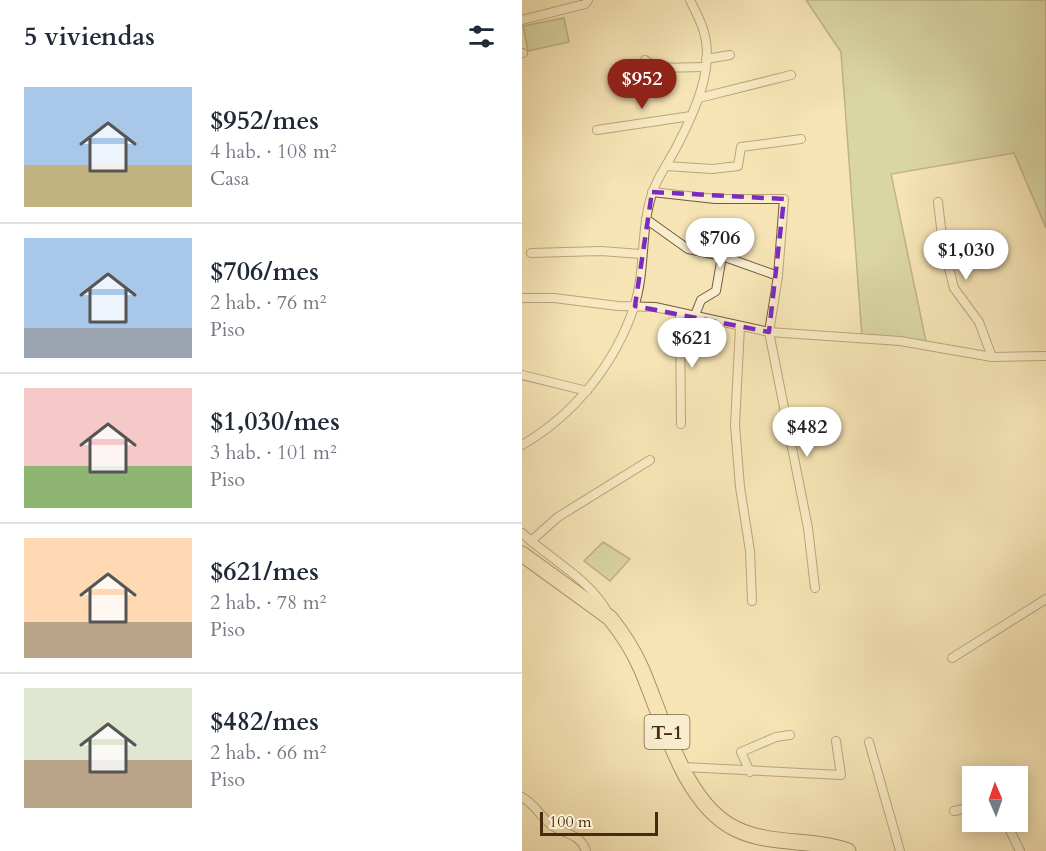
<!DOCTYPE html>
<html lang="es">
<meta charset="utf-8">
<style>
:root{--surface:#fff;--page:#f6f6f7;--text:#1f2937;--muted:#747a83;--line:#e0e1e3;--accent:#8f2418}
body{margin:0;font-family:Cardo,serif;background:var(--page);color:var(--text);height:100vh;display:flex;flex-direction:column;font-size:22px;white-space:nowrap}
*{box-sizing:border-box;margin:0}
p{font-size:20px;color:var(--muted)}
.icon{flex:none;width:33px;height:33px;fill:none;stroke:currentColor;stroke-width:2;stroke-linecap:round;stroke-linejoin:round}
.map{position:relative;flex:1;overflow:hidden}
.sheet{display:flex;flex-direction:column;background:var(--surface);width:522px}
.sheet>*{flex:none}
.needle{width:39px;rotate:358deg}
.tools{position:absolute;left:440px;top:766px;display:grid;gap:12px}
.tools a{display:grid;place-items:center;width:66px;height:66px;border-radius:0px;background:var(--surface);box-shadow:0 3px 15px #0003;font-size:30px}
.scale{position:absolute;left:18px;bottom:15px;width:118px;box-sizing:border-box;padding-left:6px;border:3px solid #462c0f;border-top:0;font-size:16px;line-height:21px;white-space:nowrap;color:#462c0f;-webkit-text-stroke:4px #f9edcf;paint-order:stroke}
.price{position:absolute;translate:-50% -51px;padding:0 14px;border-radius:21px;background:#fff;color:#222;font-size:20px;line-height:39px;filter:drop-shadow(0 2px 3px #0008)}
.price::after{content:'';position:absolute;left:50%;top:36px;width:18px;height:14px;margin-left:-9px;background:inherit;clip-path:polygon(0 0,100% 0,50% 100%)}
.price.active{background:var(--accent);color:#fff}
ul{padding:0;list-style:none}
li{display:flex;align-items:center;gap:18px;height:150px;padding:0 24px}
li+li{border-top:2px solid var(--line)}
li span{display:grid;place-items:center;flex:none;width:168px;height:120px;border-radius:0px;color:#555}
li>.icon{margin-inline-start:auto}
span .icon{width:72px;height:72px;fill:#fffc;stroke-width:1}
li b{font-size:26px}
h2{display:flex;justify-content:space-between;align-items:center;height:72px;padding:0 24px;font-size:26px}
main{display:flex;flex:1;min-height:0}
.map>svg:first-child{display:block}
.green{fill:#b8c591;stroke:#7f7850;stroke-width:1.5}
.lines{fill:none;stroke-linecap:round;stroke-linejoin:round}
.minor-casing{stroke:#725a38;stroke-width:10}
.trunk-casing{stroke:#462c0f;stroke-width:17}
.minor{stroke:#f9edcf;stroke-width:8}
.trunk{stroke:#f6e4b5;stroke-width:15}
.marked{fill:none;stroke:#7b2cbf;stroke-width:4.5;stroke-dasharray:12 8;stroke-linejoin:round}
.labels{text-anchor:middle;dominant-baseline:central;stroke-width:5;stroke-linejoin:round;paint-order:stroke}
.shield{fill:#f9edcf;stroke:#7c6649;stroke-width:1.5}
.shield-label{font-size:20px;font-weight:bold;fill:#462c0f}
</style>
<main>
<section class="sheet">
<h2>5 viviendas<svg class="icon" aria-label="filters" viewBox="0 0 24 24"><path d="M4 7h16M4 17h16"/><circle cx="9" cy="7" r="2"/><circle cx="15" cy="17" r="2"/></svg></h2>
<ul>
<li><span style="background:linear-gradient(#a9c7e8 65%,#c2b280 0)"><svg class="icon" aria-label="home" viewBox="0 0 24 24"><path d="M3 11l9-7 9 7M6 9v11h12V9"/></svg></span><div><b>$952/mes</b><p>4 hab. · 108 m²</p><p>Casa</p></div></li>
<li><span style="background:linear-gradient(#a9c7e8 75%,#9aa5b1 0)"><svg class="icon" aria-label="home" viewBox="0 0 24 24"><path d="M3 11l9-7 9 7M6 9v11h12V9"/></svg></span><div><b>$706/mes</b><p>2 hab. · 76 m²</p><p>Piso</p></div></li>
<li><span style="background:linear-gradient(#f6c9c9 65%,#8fb573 0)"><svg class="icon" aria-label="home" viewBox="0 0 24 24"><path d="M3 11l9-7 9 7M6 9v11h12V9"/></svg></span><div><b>$1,030/mes</b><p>3 hab. · 101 m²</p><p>Piso</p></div></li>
<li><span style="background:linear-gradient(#ffd9b3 70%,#b9a48a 0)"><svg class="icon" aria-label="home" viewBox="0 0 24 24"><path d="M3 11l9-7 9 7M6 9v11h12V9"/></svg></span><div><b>$621/mes</b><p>2 hab. · 78 m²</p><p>Piso</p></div></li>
<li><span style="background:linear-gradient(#dfe7d0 60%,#b9a48a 0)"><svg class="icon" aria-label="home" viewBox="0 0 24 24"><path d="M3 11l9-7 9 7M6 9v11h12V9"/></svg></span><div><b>$482/mes</b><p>2 hab. · 66 m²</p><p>Piso</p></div></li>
</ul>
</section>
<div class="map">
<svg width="524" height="851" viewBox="0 0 524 851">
<rect width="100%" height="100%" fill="#f6e4b5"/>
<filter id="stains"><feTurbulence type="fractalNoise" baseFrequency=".00333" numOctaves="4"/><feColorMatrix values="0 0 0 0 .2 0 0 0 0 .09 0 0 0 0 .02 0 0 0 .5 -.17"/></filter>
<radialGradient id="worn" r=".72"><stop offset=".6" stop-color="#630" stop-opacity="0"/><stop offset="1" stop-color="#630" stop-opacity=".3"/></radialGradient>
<g class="green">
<polygon points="284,0 524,0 524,228 492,153 369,174 405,346 340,337 319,52"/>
<polygon points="42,18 47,42 6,51 1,26"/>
<polygon points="81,542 108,559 88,581 62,561"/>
</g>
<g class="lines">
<defs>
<g id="minor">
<polyline points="0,20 63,4 66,0"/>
<polyline points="0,53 1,53"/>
<polyline points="184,59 208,55"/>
<polyline points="123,60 135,68 182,67"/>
<polyline points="177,98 269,75"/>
<polyline points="75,130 169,116"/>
<polyline points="144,166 190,169 216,166 219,147 279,139"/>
<polyline points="130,192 193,199 262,199 256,276"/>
<polyline points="416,202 421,245 432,288 457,322 470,357"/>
<polyline points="124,219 166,249 200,256 256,276 247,332 286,528 293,588"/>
<polyline points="9,253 79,251 119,254"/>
<polyline points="0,298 32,298 96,306 133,307 247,332 378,341 470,357 524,356"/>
<polyline points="158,313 159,424"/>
<polyline points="173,315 179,300 194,291 200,256"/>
<polyline points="218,326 213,425 218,487 228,551 230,601"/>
<polyline points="0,375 65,391"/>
<path d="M0,445c52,-30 93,-81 112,-138 12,-36 6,-77 18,-113 5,-17 17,-32 25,-48 17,-33 39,-79 26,-117 -3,-10 -9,-20 -13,-29"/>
<path d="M0,533c29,27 65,44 85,78"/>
<polyline points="9,541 36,517 128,460"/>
<polyline points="430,658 524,599"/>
<polyline points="347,742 378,851"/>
<polyline points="161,767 319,775 314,741"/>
<polyline points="228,772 219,752 254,737 268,735"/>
<path d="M0,797c12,7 17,17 27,26 13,12 31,9 37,28"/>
<polyline points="432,811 450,807"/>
<polyline points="484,822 498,851"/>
</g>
<path id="trunk" d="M0,554l88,64c13,16 23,32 31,50 22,50 42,136 95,161 35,17 76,9 112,22"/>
</defs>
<use href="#minor" class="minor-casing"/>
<use href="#trunk" class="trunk-casing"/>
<use href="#minor" class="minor"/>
<use href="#trunk" class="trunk"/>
</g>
<path d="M0 0H524V851H0ZM130,192l132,7 -15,133 -134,-26z" fill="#f6e4b5" fill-opacity=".55" fill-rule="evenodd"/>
<path class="marked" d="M130,192l132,7 -15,133 -134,-26z"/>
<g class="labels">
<rect class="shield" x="122.5" y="715" width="45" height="34" rx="4.5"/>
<g class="shield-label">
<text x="145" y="732">T-1</text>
</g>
</g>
<rect width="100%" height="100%" filter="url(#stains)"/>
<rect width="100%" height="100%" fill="url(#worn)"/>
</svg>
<div class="tools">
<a><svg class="needle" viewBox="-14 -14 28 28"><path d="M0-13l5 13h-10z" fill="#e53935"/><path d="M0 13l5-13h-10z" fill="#747a83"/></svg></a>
</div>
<div class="scale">100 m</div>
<b class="price active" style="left:120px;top:110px">$952</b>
<b class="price" style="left:198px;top:269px">$706</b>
<b class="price" style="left:444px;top:281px">$1,030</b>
<b class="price" style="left:170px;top:369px">$621</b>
<b class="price" style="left:285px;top:458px">$482</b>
</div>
</main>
